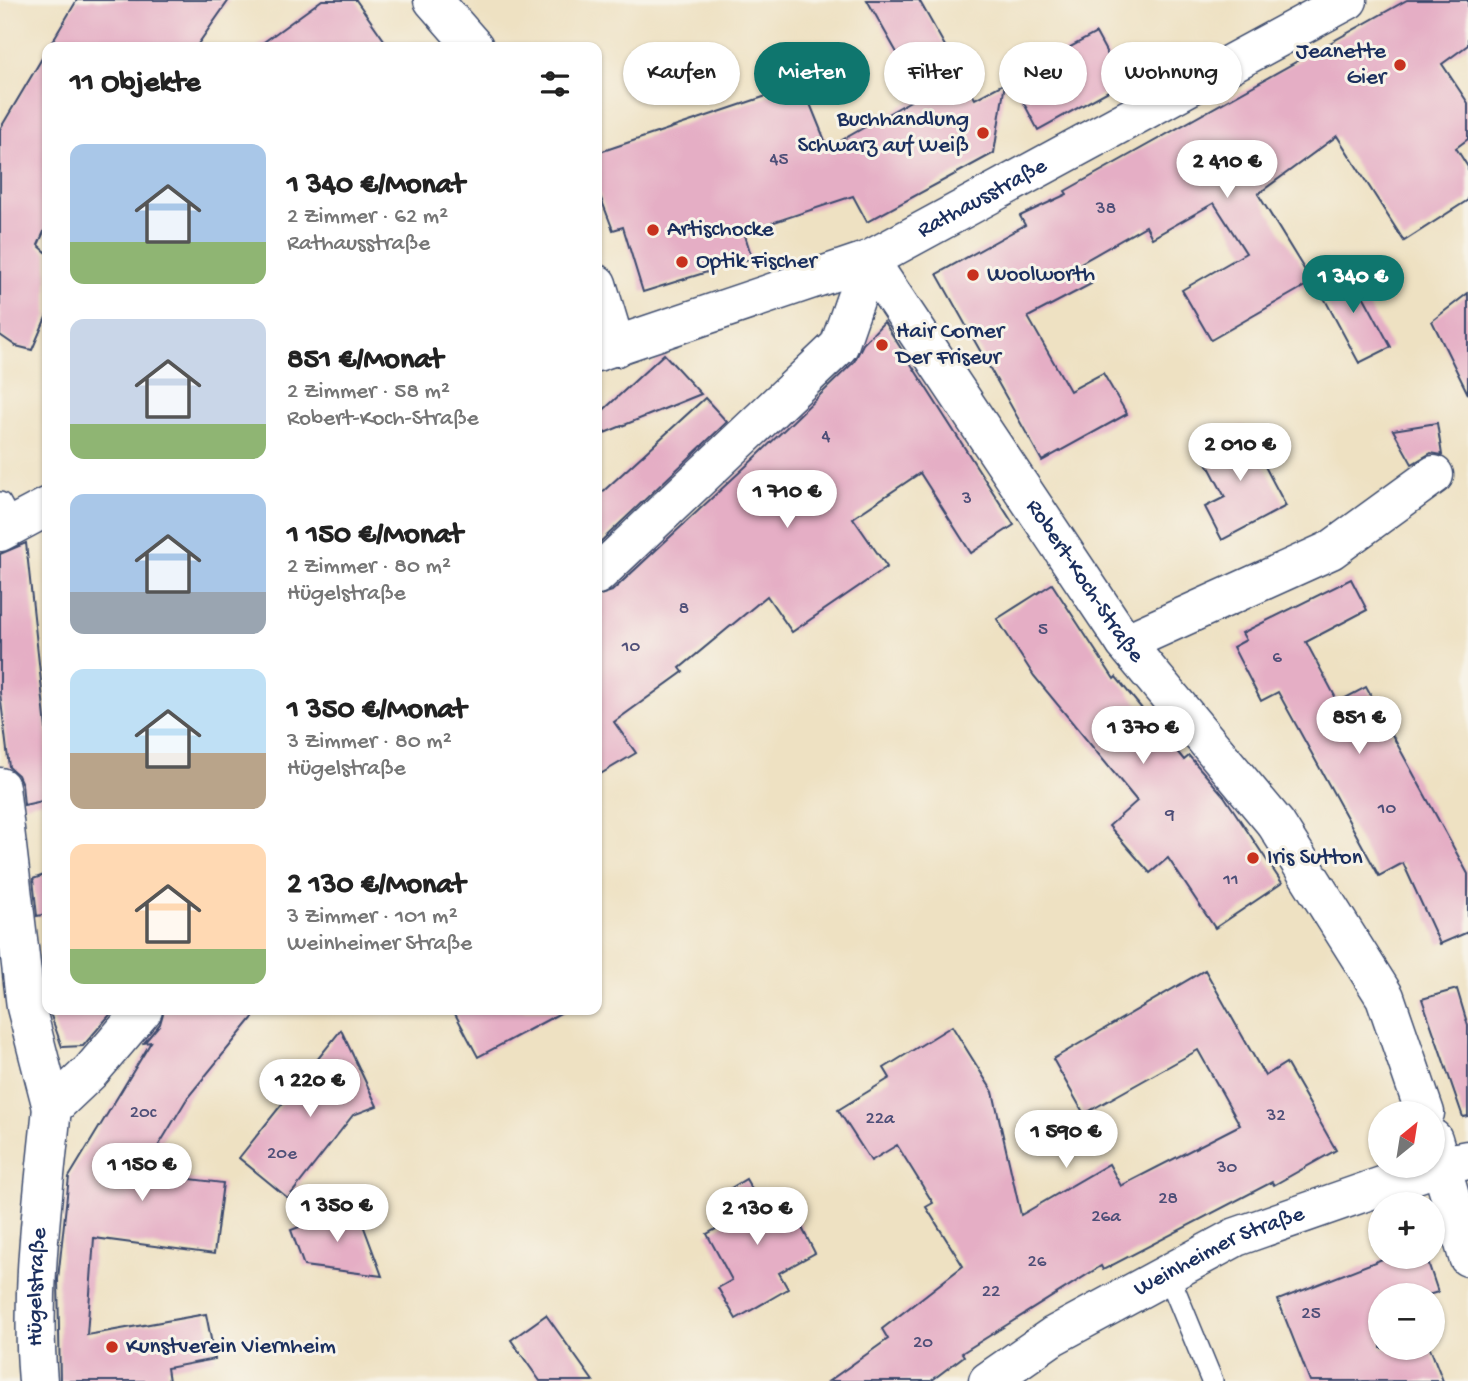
<!DOCTYPE html>
<html lang="de">
<meta charset="utf-8">
<style>
:root{--surface:#fff;--page:#f6f6f6;--text:#222;--muted:#767676;--accent:#0f766e}
body{margin:0;font-family:"Gochi Hand",sans-serif;background:var(--page);color:var(--text);height:100vh;display:flex;flex-direction:column;font-size:26px;white-space:nowrap}
*{box-sizing:border-box;margin:0}
p{font-size:23px;color:var(--muted)}
.icon{flex:none;width:38px;height:38px;fill:none;stroke:currentColor;stroke-width:2;stroke-linecap:round;stroke-linejoin:round}
.map{position:relative;flex:1;overflow:hidden}
.sheet{position:absolute;left:42px;top:42px;width:560px;height:973px;display:flex;flex-direction:column;background:var(--surface);border-radius:14px;box-shadow:0 2px 5px #0004}
.sheet>*{flex:none}
.hud{position:absolute;left:623px;top:42px;width:665px;height:63px;display:flex;gap:14px}
.needle{width:46px;rotate:30deg}
.buttons{position:absolute;left:1368px;top:1101px;display:grid;gap:14px}
.buttons a{display:grid;place-items:center;width:77px;height:77px;border-radius:50%;background:var(--surface);box-shadow:0 2px 5px #0004;font-size:35px}
.price{position:absolute;translate:-50% -60px;padding:0 16px;border-radius:24px;background:#fff;color:#222;font-size:23px;line-height:46px;filter:drop-shadow(0 2px 4px #0008)}
.price::after{content:'';position:absolute;left:50%;top:42px;width:21px;height:16px;margin-left:-10px;background:inherit;clip-path:polygon(0 0,100% 0,50% 100%)}
.price.current{background:var(--accent);color:#fff}
ul{padding:0;list-style:none}
li{display:flex;align-items:center;gap:21px;height:175px;padding:0 28px}
li span{display:grid;place-items:center;flex:none;width:196px;height:140px;border-radius:14px;color:#555}
li>.icon{margin-inline-start:auto}
span .icon{width:84px;height:84px;fill:#fffc;stroke-width:1}
li b{font-size:30px}
h2{display:flex;justify-content:space-between;align-items:center;height:84px;padding:0 28px;font-size:30px}
.chip{padding:0 24px;border-radius:32px;background:var(--surface);box-shadow:0 2px 5px #0004;font-size:24px;line-height:63px}
.chip.current{background:var(--accent);color:#fff}
.map>svg:first-child{display:block}
.building{fill:#e5aec5}
.lines{fill:none;stroke-linecap:round;stroke-linejoin:round}
.lane-casing{stroke:#3b4a6d;stroke-width:24}
.street-casing{stroke:#3b4a6d;stroke-width:41}
.lane{stroke:#fff;stroke-width:21}
.street{stroke:#fff;stroke-width:38}
.poi-dot{fill:#c8321e;stroke:#f7f3e8;stroke-width:2.5}
.labels{text-anchor:middle;dominant-baseline:central;stroke-width:6;stroke-linejoin:round;paint-order:stroke}
.number-label{font-size:19px;fill:#4e4f78}
.poi-label{font-size:23px;fill:#1b2f5e;stroke:#f7f3e8;text-anchor:start}
.street-label{font-size:23px;fill:#1b2f5e;stroke:#f7f3e8}
</style>
<div class="map">
<svg width="1468" height="1381" viewBox="0 0 1468 1381">
<rect width="100%" height="100%" fill="#f7f3e8"/>
<filter id="ink" filterUnits="userSpaceOnUse"><feTurbulence type="fractalNoise" baseFrequency=".0143" numOctaves="2"/><feDisplacementMap in="SourceGraphic" scale="14" xChannelSelector="R" yChannelSelector="G"/><feConvolveMatrix kernelMatrix="1 2 1 2 8 2 1 2 1" color-interpolation-filters="sRGB"/></filter>
<filter id="wash" filterUnits="userSpaceOnUse"><feTurbulence type="fractalNoise" baseFrequency=".00686" numOctaves="4" result="noise"/><feDisplacementMap in="SourceGraphic" scale="28" xChannelSelector="R" yChannelSelector="G"/><feGaussianBlur stdDeviation="1.57" result="paint"/><feColorMatrix in="noise" values="0 0 0 0 0 0 0 0 0 0 0 0 0 0 0 0 0 1.4 0 .05"/><feComposite in="paint" operator="in"/></filter>
<g filter="url(#wash)">
<rect width="100%" height="100%" fill="#eee1c2"/>
<g id="blocks">
<g class="building">
<polygon points="77,0 229,0 196,47 49,47"/>
<polygon points="322,0 356,0 389,47 257,47"/>
<polygon points="867,0 919,0 975,99 1005,83 994,153 867,222 853,196 744,232 752,258 643,292 623,227 613,230 597,188 597,153 802,84 828,148 921,95"/>
<polygon points="1407,0 1468,0 1468,45 1442,64 1468,103 1468,139 1456,148 1468,167 1468,200 1404,241 1337,136 1258,194 1312,282 1211,340 1182,290 1246,253 1214,203 1152,238 1146,226 1081,263 1091,284 1028,317 1070,391 1103,373 1127,414 1042,461 937,274 1025,225 1020,216 1067,194 1065,191"/>
<polygon points="1096,33 1123,83 1038,130 1011,79"/>
<polygon points="47,50 47,225 38,245 47,253 47,315 32,350 16,346 0,335 0,129"/>
<polygon points="1347,266 1391,347 1359,363 1316,283"/>
<polygon points="1468,293 1468,394 1432,321"/>
<polygon points="884,322 1014,525 971,553 920,473 853,518 887,567 792,632 767,596 680,668 683,672 614,722 636,753 597,776 597,596 612,591 758,455 854,362 863,344"/>
<polygon points="664,354 701,394 597,436 597,416"/>
<polygon points="705,398 727,422 597,545 597,497"/>
<polygon points="1437,423 1442,455 1431,453 1412,464 1393,430"/>
<polygon points="1243,425 1286,506 1222,540 1205,507 1225,497 1199,448"/>
<polygon points="26,543 47,737 47,800 24,805 22,784 18,775 9,767 0,693 0,554"/>
<polygon points="1351,579 1367,610 1306,642 1338,702 1366,687 1468,874 1468,932 1440,944 1403,863 1379,876 1278,692 1261,701 1233,647 1246,640 1242,633"/>
<polygon points="1052,584 1114,679 1116,677 1184,760 1189,756 1224,796 1282,883 1215,928 1168,858 1150,873 1109,826 1137,801 1034,676 997,619"/>
<polygon points="47,874 47,914 37,916 33,879"/>
<polygon points="1205,970 1265,1076 1286,1063 1336,1150 1274,1185 1272,1182 1103,1270 1101,1266 962,1353 964,1356 931,1381 829,1381 888,1339 882,1329 963,1266 926,1207 933,1203 897,1145 871,1161 838,1110 890,1078 884,1068 952,1026 993,1092 1021,1215 1109,1164 1121,1186 1240,1125 1198,1050 1084,1114 1053,1059"/>
<polygon points="1457,989 1468,1026 1468,1116 1463,1117 1422,999"/>
<polygon points="49,1010 114,1010 83,1046 62,1047"/>
<polygon points="164,1010 259,1010 188,1097 142,1173 223,1183 214,1254 94,1238 87,1335 206,1314 215,1359 167,1368 169,1381 60,1381 58,1279 69,1177 151,1042 144,1043 160,1024"/>
<polygon points="453,1010 566,1010 478,1057"/>
<polygon points="341,1030 377,1106 353,1115 288,1198 239,1158"/>
<polygon points="746,1179 761,1205 784,1193 815,1253 779,1273 788,1289 736,1319 718,1288 732,1280 707,1234 732,1220 718,1196"/>
<polygon points="356,1206 382,1276 304,1266 291,1230"/>
<polygon points="1390,1256 1426,1256 1438,1292 1428,1295 1381,1295 1381,1348 1430,1348 1443,1381 1310,1381 1278,1300"/>
<polygon points="546,1315 593,1381 540,1381 511,1340"/>
</g>
</g>
</g>
<g filter="url(#ink)">
<use href="#blocks" fill-opacity="0" stroke="#3b4a6d" stroke-width="2"/>
<g class="lines">
<defs>
<g id="lane">
<polyline points="0,503 12,525"/>
<polyline points="1168,1274 1212,1381"/>
</g>
<g id="street">
<polyline points="433,0 474,47"/>
<path id="s1" d="M869,260l256,383 151,181 109,173 40,116"/>
<polyline points="597,284 616,347"/>
<path id="s2" d="M597,352l272,-92 479,-260"/>
<polyline points="0,532 47,507"/>
<polyline points="597,575 839,346 869,260"/>
<polyline points="1125,643 1331,550 1434,475"/>
<polyline points="0,787 26,1007 52,1108"/>
<polyline points="1433,1139 1468,1257"/>
<path id="s3" d="M38,1381c-8,-91 5,-183 14,-273l39,-37 52,-61"/>
<path id="s4" d="M988,1381l65,-45 183,-99 206,-72 26,-5"/>
</g>
</defs>
<use href="#lane" class="lane-casing"/>
<use href="#street" class="street-casing"/>
<use href="#lane" class="lane"/>
<use href="#street" class="street"/>
</g>
</g>
<g class="poi-dot">
<circle cx="1400" cy="65" r="7"/>
<circle cx="983" cy="133" r="7"/>
<circle cx="653" cy="230" r="7"/>
<circle cx="682" cy="262" r="7"/>
<circle cx="973" cy="275" r="7"/>
<circle cx="882" cy="345" r="7"/>
<circle cx="1253" cy="858" r="7"/>
<circle cx="112" cy="1347" r="7"/>
</g>
<g class="labels">
<g class="number-label">
<text x="779" y="160">45</text>
<text x="1106" y="209">38</text>
<text x="826" y="437">4</text>
<text x="967" y="499">3</text>
<text x="684" y="609">8</text>
<text x="1043" y="630">5</text>
<text x="631" y="647">10</text>
<text x="1277" y="658">6</text>
<text x="1387" y="809">10</text>
<text x="1170" y="815">9</text>
<text x="1231" y="880">11</text>
<text x="143" y="1113">20c</text>
<text x="1276" y="1116">32</text>
<text x="880" y="1119">22a</text>
<text x="282" y="1154">20e</text>
<text x="1227" y="1168">30</text>
<text x="1168" y="1199">28</text>
<text x="1106" y="1217">26a</text>
<text x="1037" y="1262">26</text>
<text x="991" y="1292">22</text>
<text x="1311" y="1314">25</text>
<text x="923" y="1343">20</text>
</g>
<g class="poi-label">
<text x="1386" y="52" text-anchor="end">Jeanette<tspan x="1386" dy="26">Gier</tspan></text>
<text x="969" y="120" text-anchor="end">Buchhandlung<tspan x="969" dy="26">Schwarz auf Weiß</tspan></text>
<text x="667" y="230">Artischocke</text>
<text x="696" y="262">Optik Fischer</text>
<text x="987" y="275">Woolworth</text>
<text x="896" y="332">Hair Corner<tspan x="896" dy="26">Der Friseur</tspan></text>
<text x="1267" y="858">Iris Sutton</text>
<text x="126" y="1347">Kunstverein Viernheim</text>
</g>
<g class="street-label">
<text stroke="none"><textPath href="#s2" startOffset="416">Rathausstraße</textPath></text>
<text stroke="none"><textPath href="#s1" startOffset="387">Robert-Koch-Straße</textPath></text>
<text stroke="none"><textPath href="#s4" startOffset="266">Weinheimer Straße</textPath></text>
<text stroke="none"><textPath href="#s3" startOffset="94">Hügelstraße</textPath></text>
</g>
</g>
</svg>
<div class="buttons">
<a><svg class="needle" viewBox="-14 -14 28 28"><path d="M0-13l5 13h-10z" fill="#e53935"/><path d="M0 13l5-13h-10z" fill="#767676"/></svg></a>
<a>+</a>
<a>−</a>
</div>
<b class="price" style="left:1227px;top:200px">2 410 €</b>
<b class="price current" style="left:1353px;top:315px">1 340 €</b>
<b class="price" style="left:1240px;top:483px">2 010 €</b>
<b class="price" style="left:787px;top:530px">1 710 €</b>
<b class="price" style="left:1359px;top:756px">851 €</b>
<b class="price" style="left:1143px;top:766px">1 370 €</b>
<b class="price" style="left:310px;top:1119px">1 220 €</b>
<b class="price" style="left:1066px;top:1170px">1 590 €</b>
<b class="price" style="left:142px;top:1203px">1 150 €</b>
<b class="price" style="left:337px;top:1244px">1 350 €</b>
<b class="price" style="left:757px;top:1247px">2 130 €</b>
<div class="hud">
<a class="chip">Kaufen</a>
<a class="chip current">Mieten</a>
<a class="chip">Filter</a>
<a class="chip">Neu</a>
<a class="chip">Wohnung</a>
</div>
<section class="sheet">
<h2>11 Objekte<svg class="icon" aria-label="filters" viewBox="0 0 24 24"><path d="M4 7h16M4 17h16"/><circle cx="9" cy="7" r="2"/><circle cx="15" cy="17" r="2"/></svg></h2>
<ul>
<li><span style="background:linear-gradient(#a9c7e8 70%,#8fb573 0)"><svg class="icon" aria-label="home" viewBox="0 0 24 24"><path d="M3 11l9-7 9 7M6 9v11h12V9"/></svg></span><div><b>1 340 €/Monat</b><p>2 Zimmer · 62 m²</p><p>Rathausstraße</p></div></li>
<li><span style="background:linear-gradient(#c9d6e8 75%,#8fb573 0)"><svg class="icon" aria-label="home" viewBox="0 0 24 24"><path d="M3 11l9-7 9 7M6 9v11h12V9"/></svg></span><div><b>851 €/Monat</b><p>2 Zimmer · 58 m²</p><p>Robert-Koch-Straße</p></div></li>
<li><span style="background:linear-gradient(#a9c7e8 70%,#9aa5b1 0)"><svg class="icon" aria-label="home" viewBox="0 0 24 24"><path d="M3 11l9-7 9 7M6 9v11h12V9"/></svg></span><div><b>1 150 €/Monat</b><p>2 Zimmer · 80 m²</p><p>Hügelstraße</p></div></li>
<li><span style="background:linear-gradient(#bfe0f5 60%,#b9a48a 0)"><svg class="icon" aria-label="home" viewBox="0 0 24 24"><path d="M3 11l9-7 9 7M6 9v11h12V9"/></svg></span><div><b>1 350 €/Monat</b><p>3 Zimmer · 80 m²</p><p>Hügelstraße</p></div></li>
<li><span style="background:linear-gradient(#ffd9b3 75%,#8fb573 0)"><svg class="icon" aria-label="home" viewBox="0 0 24 24"><path d="M3 11l9-7 9 7M6 9v11h12V9"/></svg></span><div><b>2 130 €/Monat</b><p>3 Zimmer · 101 m²</p><p>Weinheimer Straße</p></div></li>
</ul>
</section>
</div>
